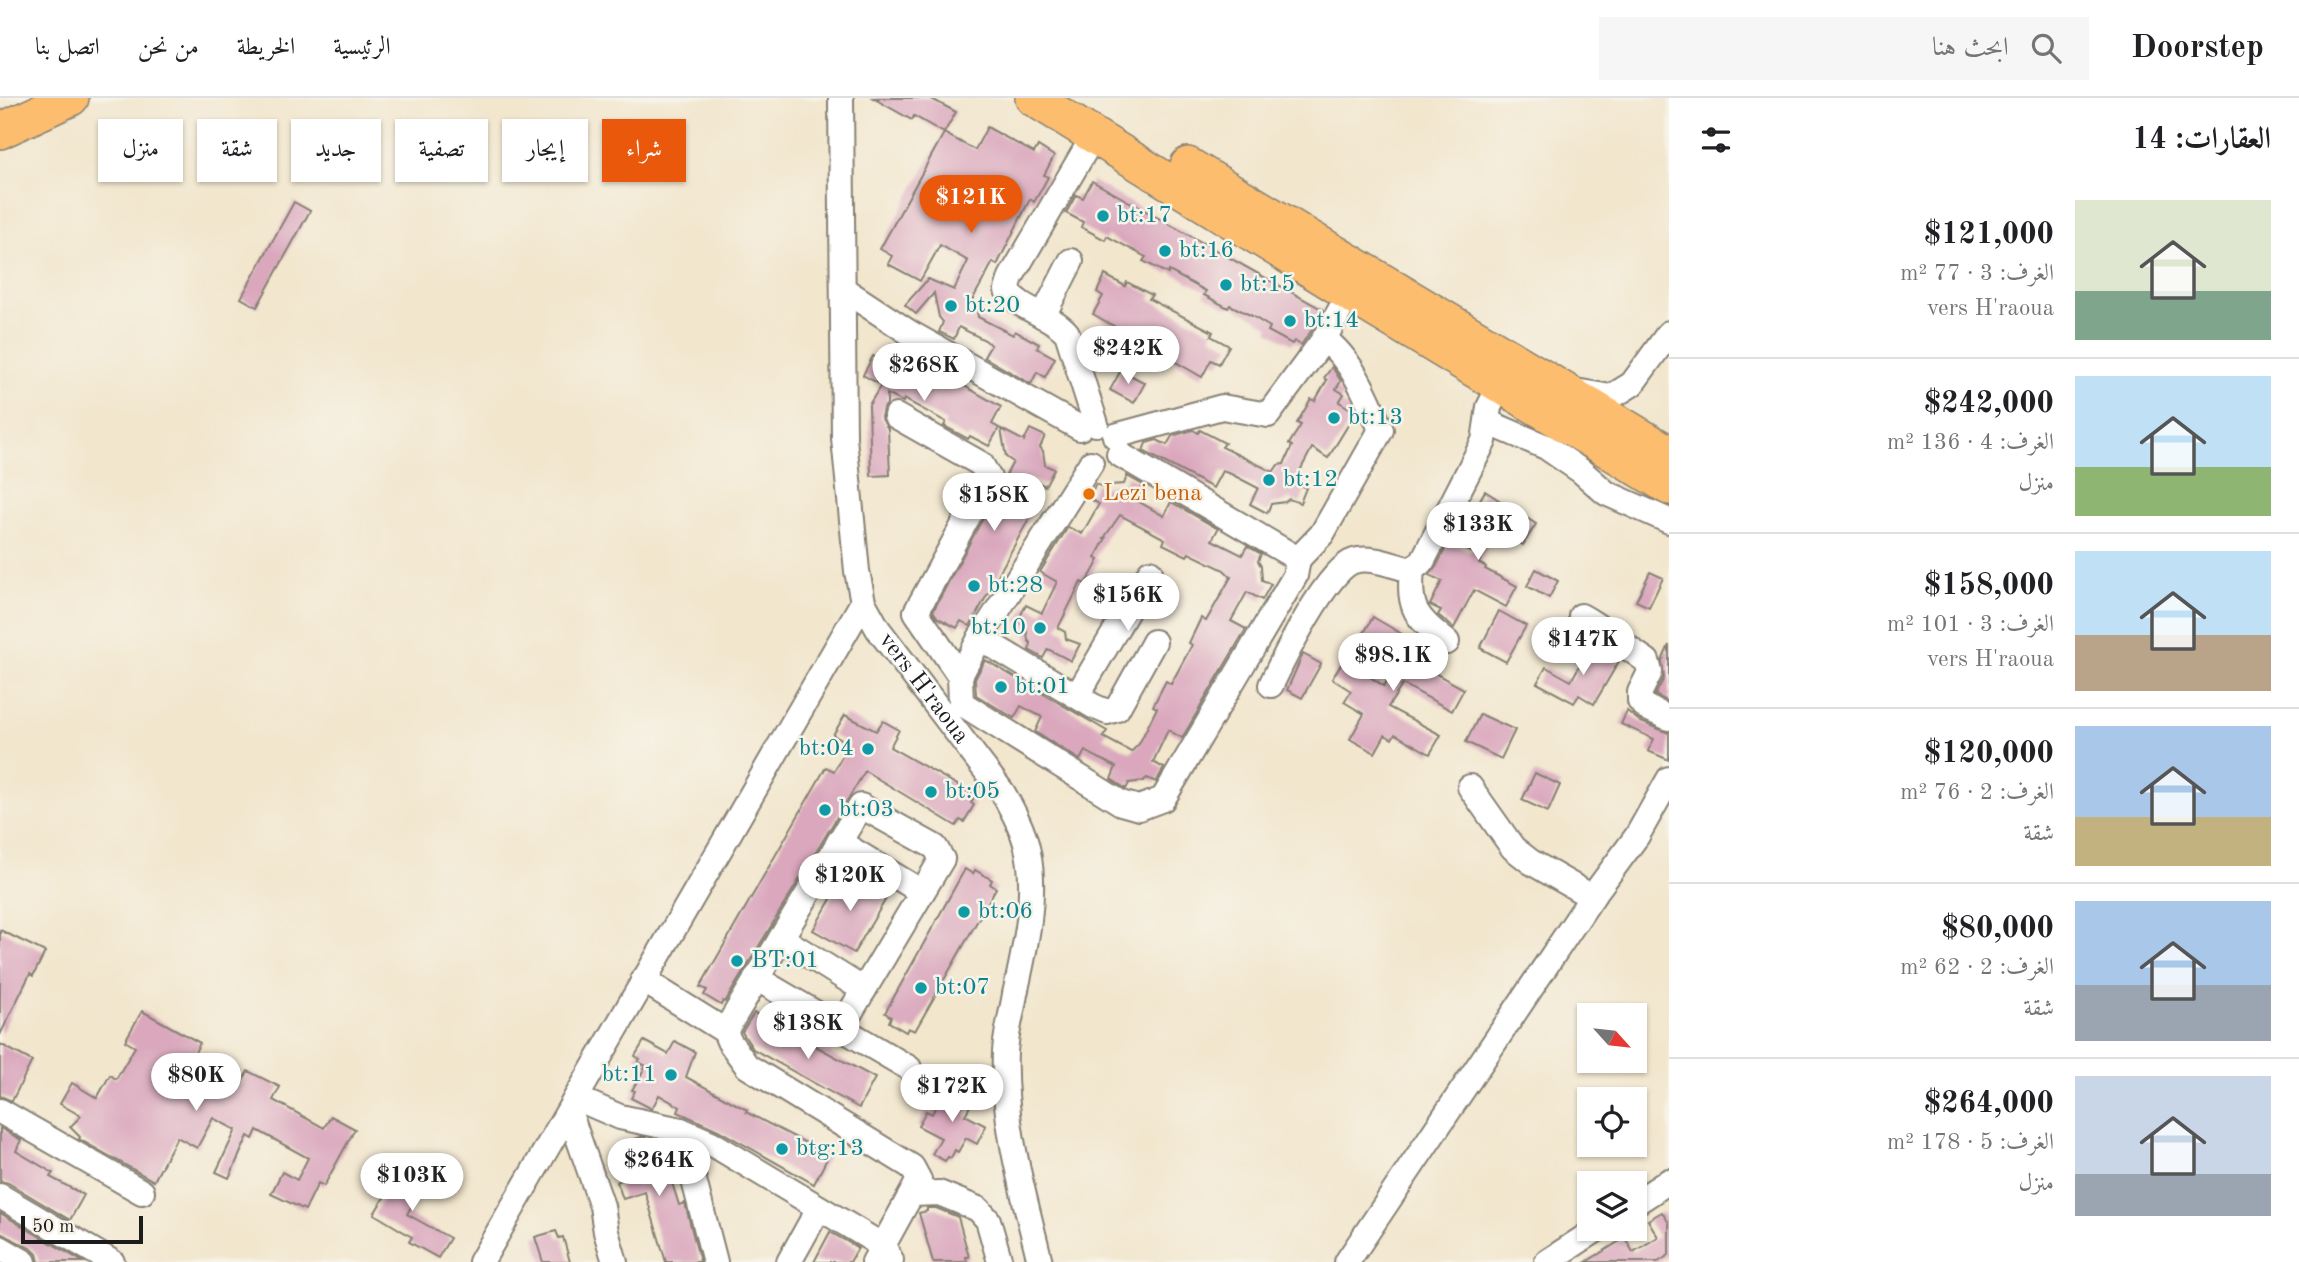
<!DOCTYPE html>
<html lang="ar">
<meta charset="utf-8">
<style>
:root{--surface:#fff;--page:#f6f6f6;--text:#202124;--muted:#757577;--line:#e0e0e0;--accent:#ea580c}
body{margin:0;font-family:"Old Standard TT",Amiri,serif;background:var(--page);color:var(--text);direction:rtl;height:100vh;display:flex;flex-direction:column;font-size:26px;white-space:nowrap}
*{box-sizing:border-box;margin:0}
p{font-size:23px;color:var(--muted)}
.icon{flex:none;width:38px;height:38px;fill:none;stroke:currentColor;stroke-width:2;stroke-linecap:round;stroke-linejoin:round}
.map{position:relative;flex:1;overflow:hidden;direction:ltr}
.sheet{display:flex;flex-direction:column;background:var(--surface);width:630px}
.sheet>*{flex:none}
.top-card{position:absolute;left:21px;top:21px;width:665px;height:63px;direction:rtl;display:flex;gap:14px}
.needle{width:46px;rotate:117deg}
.buttons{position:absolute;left:1577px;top:905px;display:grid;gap:14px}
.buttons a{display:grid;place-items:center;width:70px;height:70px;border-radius:0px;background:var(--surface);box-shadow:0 2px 5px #0004;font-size:35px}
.scale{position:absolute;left:21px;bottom:18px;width:122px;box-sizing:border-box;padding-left:7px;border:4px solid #1c1c1c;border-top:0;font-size:19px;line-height:24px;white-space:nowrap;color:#1c1c1c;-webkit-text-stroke:5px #f7f3e8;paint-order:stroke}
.price{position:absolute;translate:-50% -60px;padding:0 16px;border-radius:24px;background:#fff;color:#222;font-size:23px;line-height:46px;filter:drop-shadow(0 2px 4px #0008)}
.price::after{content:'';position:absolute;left:50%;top:42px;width:21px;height:16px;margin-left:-10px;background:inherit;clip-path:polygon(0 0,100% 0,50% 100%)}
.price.active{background:var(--accent);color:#fff}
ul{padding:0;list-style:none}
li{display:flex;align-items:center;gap:21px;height:175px;padding:0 28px}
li+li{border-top:2px solid var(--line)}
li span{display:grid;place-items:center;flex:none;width:196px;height:140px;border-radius:0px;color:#555}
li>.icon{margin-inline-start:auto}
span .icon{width:84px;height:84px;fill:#fffc;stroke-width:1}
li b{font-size:30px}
h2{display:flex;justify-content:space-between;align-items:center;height:84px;padding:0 28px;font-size:30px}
.pill{padding:0 24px;border-radius:0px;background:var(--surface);box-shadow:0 2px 5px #0004;font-size:24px;line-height:63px}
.pill.active{background:var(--accent);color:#fff}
header{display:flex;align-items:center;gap:42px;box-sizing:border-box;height:98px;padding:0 35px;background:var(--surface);border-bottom:2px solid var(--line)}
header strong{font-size:33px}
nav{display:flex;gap:38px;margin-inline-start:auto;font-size:24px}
.search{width:490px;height:63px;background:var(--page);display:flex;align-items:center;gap:18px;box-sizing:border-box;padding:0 24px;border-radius:0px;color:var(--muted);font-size:26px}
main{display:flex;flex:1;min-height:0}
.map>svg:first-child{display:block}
.building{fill:#daa7bd}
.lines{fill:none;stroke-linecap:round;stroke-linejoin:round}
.minor-casing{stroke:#878174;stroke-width:28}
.highway-casing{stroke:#878174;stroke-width:38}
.minor{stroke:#fff;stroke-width:24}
.highway{stroke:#fcbd6e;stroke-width:35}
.culture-dot{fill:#0f9aa8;stroke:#f7f3e8;stroke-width:2.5}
.food-dot{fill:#e8710a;stroke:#f7f3e8;stroke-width:2.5}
.labels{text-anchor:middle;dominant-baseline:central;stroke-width:5;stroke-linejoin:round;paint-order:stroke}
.culture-label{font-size:24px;fill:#0d838f;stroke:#f7f3e8;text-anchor:start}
.food-label{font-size:24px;fill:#c56008;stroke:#f7f3e8;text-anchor:start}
.street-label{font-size:24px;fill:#1c1c1c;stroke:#f7f3e8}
</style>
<header>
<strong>Doorstep</strong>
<div class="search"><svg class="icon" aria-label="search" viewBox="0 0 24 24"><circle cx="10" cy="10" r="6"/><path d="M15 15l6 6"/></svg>ابحث هنا</div>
<nav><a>الرئيسية</a><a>الخريطة</a><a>من نحن</a><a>اتصل بنا</a></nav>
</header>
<main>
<section class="sheet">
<h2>العقارات: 14<svg class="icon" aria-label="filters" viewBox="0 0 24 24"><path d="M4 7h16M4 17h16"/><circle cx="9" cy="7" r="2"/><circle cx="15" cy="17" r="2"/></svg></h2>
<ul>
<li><span style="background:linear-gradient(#dfe7d0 65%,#7fa58c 0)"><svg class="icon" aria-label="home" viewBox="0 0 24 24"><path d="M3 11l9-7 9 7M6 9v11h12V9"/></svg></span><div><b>$121,000</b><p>الغرف: 3 · 77 m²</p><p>vers H'raoua</p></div></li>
<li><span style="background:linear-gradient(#bfe0f5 65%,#8fb573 0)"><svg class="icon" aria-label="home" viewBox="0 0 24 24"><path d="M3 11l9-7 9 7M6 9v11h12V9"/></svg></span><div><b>$242,000</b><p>الغرف: 4 · 136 m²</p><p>منزل</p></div></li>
<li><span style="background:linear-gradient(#bfe0f5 60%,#b9a48a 0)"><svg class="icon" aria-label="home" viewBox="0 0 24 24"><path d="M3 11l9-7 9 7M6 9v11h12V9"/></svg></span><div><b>$158,000</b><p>الغرف: 3 · 101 m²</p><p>vers H'raoua</p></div></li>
<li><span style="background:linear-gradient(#a9c7e8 65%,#c2b280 0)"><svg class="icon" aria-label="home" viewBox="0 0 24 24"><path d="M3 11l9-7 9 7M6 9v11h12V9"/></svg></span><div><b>$120,000</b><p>الغرف: 2 · 76 m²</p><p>شقة</p></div></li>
<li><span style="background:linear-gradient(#a9c7e8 60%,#9aa5b1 0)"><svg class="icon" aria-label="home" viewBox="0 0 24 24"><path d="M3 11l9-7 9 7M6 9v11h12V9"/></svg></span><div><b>$80,000</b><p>الغرف: 2 · 62 m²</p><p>شقة</p></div></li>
<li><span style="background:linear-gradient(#c9d6e8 70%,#9aa5b1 0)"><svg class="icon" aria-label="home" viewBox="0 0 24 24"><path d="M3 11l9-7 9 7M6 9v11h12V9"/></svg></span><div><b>$264,000</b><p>الغرف: 5 · 178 m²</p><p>منزل</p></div></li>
</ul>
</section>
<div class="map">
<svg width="1669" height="1164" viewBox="0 0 1669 1164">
<rect width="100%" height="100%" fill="#f7f3e8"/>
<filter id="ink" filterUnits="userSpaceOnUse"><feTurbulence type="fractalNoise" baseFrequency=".0143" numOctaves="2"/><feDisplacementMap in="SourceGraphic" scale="14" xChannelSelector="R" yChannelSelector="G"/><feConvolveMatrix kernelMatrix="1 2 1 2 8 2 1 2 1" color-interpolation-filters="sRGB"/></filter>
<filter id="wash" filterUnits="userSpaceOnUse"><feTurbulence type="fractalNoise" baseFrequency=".00686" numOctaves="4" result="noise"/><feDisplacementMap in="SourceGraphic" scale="28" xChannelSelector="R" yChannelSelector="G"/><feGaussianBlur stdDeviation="1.57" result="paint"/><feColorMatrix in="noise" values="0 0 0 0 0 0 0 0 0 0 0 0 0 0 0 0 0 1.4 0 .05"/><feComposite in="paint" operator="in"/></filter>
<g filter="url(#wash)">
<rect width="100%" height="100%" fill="#f2e6cd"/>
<g id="blocks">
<g class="building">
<polygon points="873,0 930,0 956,14 944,35 914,18 912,22"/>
<polygon points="987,29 1034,55 1038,48 1054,58 1044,77 1048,79 1041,92 1034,104 1030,101 997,167 993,164 969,208 977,212 978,219 1013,237 1015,233 1039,246 1037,250 1055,260 1045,279 1037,274 1031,286 984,259 991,247 985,242 959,229 954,241 939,234 943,224 939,219 934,195 916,216 905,207 928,181 954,192 968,163 940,147 920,183 888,166 892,158 880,151 944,35 975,52"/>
<polygon points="1092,83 1323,212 1311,233 1301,247 1294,243 1292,246 1268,233 1270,229 1252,218 1230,207 1228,210 1204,197 1206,193 1169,173 1168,176 1143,163 1146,159 1107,138 1105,142 1081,129 1083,124 1066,115 1076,97 1083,100"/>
<polygon points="294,104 310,113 257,209 241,200"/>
<polygon points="1105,177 1125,188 1127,184 1152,197 1149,201 1213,234 1211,238 1229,248 1219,266 1211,262 1202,279 1093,216 1103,198 1097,194"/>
<polygon points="891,246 1001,309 992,326 999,330 989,348 970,338 968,341 944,328 946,324 928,314 904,301 903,304 887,296 887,306 883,311 881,319 888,331 890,377 871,378 869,307 881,287 863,277 873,258 881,263"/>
<polygon points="1332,269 1341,283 1336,291 1344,296 1339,304 1356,314 1328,360 1312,350 1294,384 1306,390 1300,405 1289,401 1285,404 1271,406 1267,415 1250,406 1258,390 1231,376 1222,373 1213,390 1143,353 1146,345 1157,342 1167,347 1172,338 1193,332 1198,335 1200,332 1225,345 1222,349 1273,374 1278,367 1284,366 1292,348 1289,346 1301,327 1297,325 1311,301 1315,303 1327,282 1324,280"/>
<polygon points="1121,272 1145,285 1134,305 1110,292"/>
<polygon points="1001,331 1024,343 1030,331 1045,338 1040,349 1043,353 1045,367 1054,371 1045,388 1029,380 1013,410 1030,419 970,528 961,523 957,530 938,520 933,513 1013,364 1006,359"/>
<polygon points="1127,378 1143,387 1136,402 1164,418 1171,404 1218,431 1212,442 1242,457 1247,448 1261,456 1258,463 1261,468 1262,482 1271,486 1262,502 1247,494 1231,523 1246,531 1182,640 1168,632 1153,664 1164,670 1156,684 1147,680 1143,683 1129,685 1126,691 1111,681 1116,669 1085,653 1080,662 1035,634 1042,619 1021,608 1014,620 976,597 975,581 985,562 1107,633 1103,639 1131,654 1139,646 1157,610 1153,608 1166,583 1171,586 1192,547 1189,545 1201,520 1206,523 1231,479 1224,472 1189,455 1187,458 1163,446 1165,441 1120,417 1104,440 1106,440 1095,460 1099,462 1092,475 1085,486 1081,484 1058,530 1065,534 1066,541 1080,546 1071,563 1048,551 1043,560 1029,552 1031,546 1028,542 1026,528 1017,524 1026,507 1042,515 1057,484 1040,474 1068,429 1082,436 1099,406 1088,400 1096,386 1105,390 1110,387 1124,386"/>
<polygon points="1485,393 1536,426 1523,447 1496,432 1479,465 1486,469 1485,471 1517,488 1506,509 1474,492 1454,530 1438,517 1441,512 1430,507 1442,483 1429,477 1435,471 1449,444 1471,454 1486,424 1472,416"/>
<polygon points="1536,471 1558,483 1549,500 1527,488"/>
<polygon points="1650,474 1663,480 1649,509 1636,503"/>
<polygon points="1499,513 1526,528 1506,564 1480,550"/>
<polygon points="1373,519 1402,536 1398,543 1421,557 1416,565 1464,591 1452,613 1403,586 1388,609 1441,637 1430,656 1395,636 1392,641 1385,637 1375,655 1350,641 1364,616 1344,604 1351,593 1332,581 1344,562 1384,588 1399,564 1360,542"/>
<polygon points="1593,543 1605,551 1603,554 1619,563 1594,606 1579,597 1574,605 1537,585 1546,569 1571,583"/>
<polygon points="1669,547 1669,604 1655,597 1664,580 1662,563"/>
<polygon points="1303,556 1321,566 1302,600 1287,592"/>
<polygon points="1627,613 1641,624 1669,635 1669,662 1648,653 1654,641 1621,626"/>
<polygon points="1480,616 1515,632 1501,661 1466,644"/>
<polygon points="845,617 876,633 883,623 899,632 890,649 975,697 971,705 974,707 964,724 960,722 956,728 865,673 725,904 723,903 721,907 704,897 707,892 700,889 826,669 834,673 849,646 833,637"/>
<polygon points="1535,675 1560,687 1548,714 1522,702"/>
<polygon points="965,771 973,776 975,772 992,782 990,786 996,790 915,933 908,930 906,934 889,924 891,919 885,915"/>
<polygon points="846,775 887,799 854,855 813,832"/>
<polygon points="0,832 45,854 33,878 30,876 0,937"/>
<polygon points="142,913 200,945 192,960 241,986 248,973 280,989 273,1002 324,1030 331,1018 355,1031 324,1088 318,1085 305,1112 271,1096 282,1074 297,1082 308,1060 257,1032 253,1041 248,1038 229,1080 216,1074 236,1032 213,1020 197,1050 177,1039 154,1083 79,1041 80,1039 70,1029 81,1018 60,1006 72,985 97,1000 110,977 116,981 135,949 125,943"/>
<polygon points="754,915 875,980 859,1010 753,951 742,934"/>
<polygon points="644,943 668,956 675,943 695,954 686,979 747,1012 746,1014 829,1057 814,1086 718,1032 678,1014 680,1009 659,997 652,1011 631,1000 635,993 632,992 646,968 638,964 640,961 635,958"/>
<polygon points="0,946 32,963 12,1003 0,998"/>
<polygon points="952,989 974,1001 965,1017 986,1028 977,1046 966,1040 958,1054 955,1052 951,1060 948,1059 945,1063 932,1056 941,1040 918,1028 926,1013 932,1016 940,1001 943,1003"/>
<polygon points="0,1030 21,1042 16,1053 53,1075 50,1079 84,1097 70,1122 8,1085 0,1083"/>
<polygon points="641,1039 645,1039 649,1052 669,1046 675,1067 667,1069 679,1107 685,1105 700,1164 666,1164 645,1094 623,1101 617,1084 629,1078 623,1062 623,1054 625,1053 622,1045"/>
<polygon points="419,1071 438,1082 431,1095 422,1090 407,1116 450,1140 438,1160 409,1144 412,1139 374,1116 395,1081 408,1089"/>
<polygon points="927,1110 936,1110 958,1119 969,1159 966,1159 967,1164 933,1164 919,1115 927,1113"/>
<polygon points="1662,1114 1669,1125 1669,1157 1658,1164 1586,1164 1625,1140 1633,1154 1658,1139 1648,1122"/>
<polygon points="0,1115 83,1164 39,1164 37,1156 32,1151 0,1135"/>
<polygon points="556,1133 559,1140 563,1139 570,1164 543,1164 535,1139"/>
<polygon points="830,1134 858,1150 850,1164 814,1164"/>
</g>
</g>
</g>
<g filter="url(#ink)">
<use href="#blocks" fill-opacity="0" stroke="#878174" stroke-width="2"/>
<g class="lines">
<defs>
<g id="minor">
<path id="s1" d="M841,0l3,340 13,133 6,31 15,27 125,164c10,18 21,38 25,59 9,46 -3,96 -13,142 -3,19 -9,39 -10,58 -3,71 19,142 35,210"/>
<path d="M1094,37l-83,142 -4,13c14,21 44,24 60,43l29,91"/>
<polyline points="843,191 910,235 1080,330"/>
<polyline points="1043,218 1071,163"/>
<polyline points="1575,293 1611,299 1632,286 1669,235"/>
<polyline points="896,318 981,366 989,380 916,514 960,578"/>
<polyline points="1487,324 1546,349 1581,373 1606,395 1669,423"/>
<polyline points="1115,338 1222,309 1268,317 1324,241 1349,196"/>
<polyline points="1091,365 980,540 960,578 961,605 1121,705 1139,710 1163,701 1295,478 1298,461 1119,356"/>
<path d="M1298,461l24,-25 59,-104c-13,-31 -29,-71 -57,-91"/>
<path d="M1412,471c-4,41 4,48 35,73"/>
<path d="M1581,518c24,13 43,30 66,45l3,11 -10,20v9l7,7 22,10"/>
<polyline points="980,540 1093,608 1107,614 1117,611 1154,544"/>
<path d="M1271,587c12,-26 57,-117 83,-124 16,-5 37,4 53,8h5l10,-7 62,-121 5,-34 11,-22"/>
<polyline points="1077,598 1150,474"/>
<polyline points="1470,689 1513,750 1531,764 1592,799"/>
<polyline points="839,744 922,794"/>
<polyline points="781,840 864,892"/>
<polyline points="756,880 909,970"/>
<polyline points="643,882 725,933 729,943 747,968 912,1069 919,1082 874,1164"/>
<polyline points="725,933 861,708 935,749 942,761 841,930"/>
<polyline points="576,1000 620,1019 681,1032 711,1045 883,1148 891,1162"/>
<polyline points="0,1013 142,1094"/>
<polyline points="569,1013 602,1108 606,1134 615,1164"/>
<polyline points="681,1032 715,1164"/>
<polyline points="913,1096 939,1095 978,1111 988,1122 1000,1164"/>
<polyline points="0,1098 112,1164"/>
<polyline points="1634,1106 1669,1083"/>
<polyline points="0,1150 24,1164"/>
<polyline points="481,1164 863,504"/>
<polyline points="789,1164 819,1110"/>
<polyline points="1347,1164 1592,799 1637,738 1669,681"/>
<polyline points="1547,1164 1599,1130"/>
</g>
<g id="highway">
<polyline points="1033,0 1376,212 1669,389"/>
<polyline points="0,33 71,0"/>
<polyline points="1188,67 1669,355"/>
</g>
</defs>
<use href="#minor" class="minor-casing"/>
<use href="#highway" class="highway-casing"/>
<use href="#minor" class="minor"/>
<use href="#highway" class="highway"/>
</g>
</g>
<g class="culture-dot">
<circle cx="1103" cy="118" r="7"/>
<circle cx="1165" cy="153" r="7"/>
<circle cx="1226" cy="187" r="7"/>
<circle cx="951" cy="208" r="7"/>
<circle cx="1290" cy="223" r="7"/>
<circle cx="1334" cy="320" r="7"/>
<circle cx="1269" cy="382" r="7"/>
<circle cx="974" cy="488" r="7"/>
<circle cx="1040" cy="530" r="7"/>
<circle cx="1001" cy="589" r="7"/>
<circle cx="868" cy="651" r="7"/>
<circle cx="931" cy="694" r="7"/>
<circle cx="825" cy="712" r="7"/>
<circle cx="964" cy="814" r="7"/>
<circle cx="737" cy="863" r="7"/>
<circle cx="921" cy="890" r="7"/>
<circle cx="671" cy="977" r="7"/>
<circle cx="782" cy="1051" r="7"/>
</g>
<circle class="food-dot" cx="1089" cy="396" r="7"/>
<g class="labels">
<g class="culture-label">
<text x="1117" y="118">bt:17</text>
<text x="1179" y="153">bt:16</text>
<text x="1240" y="187">bt:15</text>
<text x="965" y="208">bt:20</text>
<text x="1304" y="223">bt:14</text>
<text x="1348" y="320">bt:13</text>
<text x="1283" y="382">bt:12</text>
<text x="988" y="488">bt:28</text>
<text x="1026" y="530" text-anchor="end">bt:10</text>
<text x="1015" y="589">bt:01</text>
<text x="854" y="651" text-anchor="end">bt:04</text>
<text x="945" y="694">bt:05</text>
<text x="839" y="712">bt:03</text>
<text x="978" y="814">bt:06</text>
<text x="751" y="863">BT:01</text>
<text x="935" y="890">bt:07</text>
<text x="657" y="977" text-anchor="end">bt:11</text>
<text x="796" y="1051">btg:13</text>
</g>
<g class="food-label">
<text x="1103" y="396">Lezi bena</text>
</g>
<g class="street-label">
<text stroke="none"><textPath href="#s1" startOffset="611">vers H'raoua</textPath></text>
</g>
</g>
</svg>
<div class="buttons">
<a><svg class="needle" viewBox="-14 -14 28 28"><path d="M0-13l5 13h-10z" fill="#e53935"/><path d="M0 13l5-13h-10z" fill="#757577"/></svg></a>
<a><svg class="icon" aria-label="locate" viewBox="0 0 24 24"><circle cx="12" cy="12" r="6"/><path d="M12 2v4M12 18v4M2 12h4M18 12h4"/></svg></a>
<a><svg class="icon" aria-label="layers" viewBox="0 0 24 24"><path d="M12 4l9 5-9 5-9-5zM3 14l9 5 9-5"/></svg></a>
</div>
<div class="scale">50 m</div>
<b class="price active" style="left:971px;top:137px">$121K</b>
<b class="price" style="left:1128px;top:288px">$242K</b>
<b class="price" style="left:924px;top:305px">$268K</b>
<b class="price" style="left:994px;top:435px">$158K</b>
<b class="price" style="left:1478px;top:464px">$133K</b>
<b class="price" style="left:1128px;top:535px">$156K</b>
<b class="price" style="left:1583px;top:579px">$147K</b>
<b class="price" style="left:1393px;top:595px">$98.1K</b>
<b class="price" style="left:850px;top:815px">$120K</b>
<b class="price" style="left:808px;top:963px">$138K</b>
<b class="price" style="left:196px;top:1015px">$80K</b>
<b class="price" style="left:952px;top:1026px">$172K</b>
<b class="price" style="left:659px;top:1100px">$264K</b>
<b class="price" style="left:412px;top:1115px">$103K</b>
<div class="top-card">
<a class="pill active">شراء</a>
<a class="pill">إيجار</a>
<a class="pill">تصفية</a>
<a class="pill">جديد</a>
<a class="pill">شقة</a>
<a class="pill">منزل</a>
</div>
</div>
</main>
